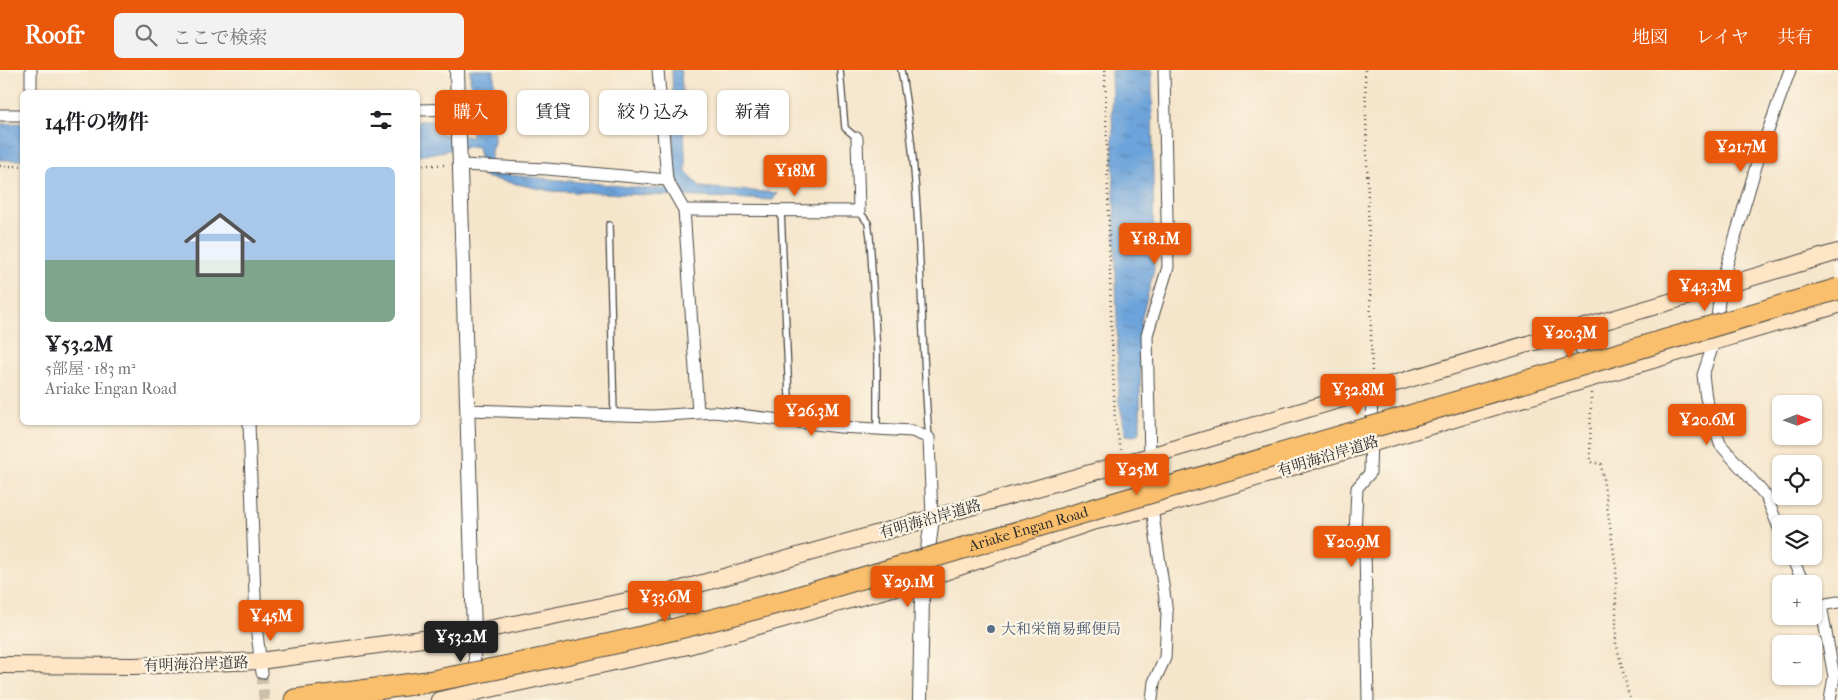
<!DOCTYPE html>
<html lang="ja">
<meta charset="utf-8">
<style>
:root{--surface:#fff;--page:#f2f2f2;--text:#202124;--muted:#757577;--accent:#ea580c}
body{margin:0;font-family:"IM FELL French Canon","Noto Serif JP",serif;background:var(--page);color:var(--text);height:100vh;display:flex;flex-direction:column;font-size:19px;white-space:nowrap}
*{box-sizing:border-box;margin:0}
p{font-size:16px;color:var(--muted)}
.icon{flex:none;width:28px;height:28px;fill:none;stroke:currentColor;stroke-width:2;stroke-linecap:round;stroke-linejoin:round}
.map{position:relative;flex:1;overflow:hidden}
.panel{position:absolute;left:20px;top:20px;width:400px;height:335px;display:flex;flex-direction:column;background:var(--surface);border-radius:8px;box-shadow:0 1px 4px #0004}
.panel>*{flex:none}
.hud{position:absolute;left:435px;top:20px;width:475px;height:45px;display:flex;gap:10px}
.needle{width:32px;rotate:89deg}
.tools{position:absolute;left:1772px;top:325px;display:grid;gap:10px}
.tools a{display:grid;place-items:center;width:50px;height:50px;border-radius:8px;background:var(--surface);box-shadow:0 1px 4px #0004;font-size:25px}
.price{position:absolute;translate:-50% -42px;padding:0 11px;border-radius:5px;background:var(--accent);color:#fff;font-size:16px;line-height:32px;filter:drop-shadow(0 1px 2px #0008)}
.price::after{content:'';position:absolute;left:50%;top:30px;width:15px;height:11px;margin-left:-8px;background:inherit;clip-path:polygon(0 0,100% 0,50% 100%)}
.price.active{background:#222;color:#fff}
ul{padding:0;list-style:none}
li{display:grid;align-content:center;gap:10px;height:265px;padding:0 25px}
li span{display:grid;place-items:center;height:155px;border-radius:8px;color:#555}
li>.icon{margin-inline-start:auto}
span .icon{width:90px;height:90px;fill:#fffc;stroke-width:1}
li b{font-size:21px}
h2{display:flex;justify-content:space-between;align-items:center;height:60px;padding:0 25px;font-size:21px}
.pill{padding:0 18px;border-radius:8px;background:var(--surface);box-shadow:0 1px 4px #0004;font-size:18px;line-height:45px}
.pill.active{background:var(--accent);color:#fff}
header{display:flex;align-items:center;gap:30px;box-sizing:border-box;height:70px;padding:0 25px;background:var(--accent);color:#fff}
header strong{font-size:24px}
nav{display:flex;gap:28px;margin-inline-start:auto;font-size:18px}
.search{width:350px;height:45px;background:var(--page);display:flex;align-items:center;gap:12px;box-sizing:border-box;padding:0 18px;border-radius:8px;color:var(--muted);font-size:19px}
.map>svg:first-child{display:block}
.water{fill:url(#water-ripples);stroke:#4c6782}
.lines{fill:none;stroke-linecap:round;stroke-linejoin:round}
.minor-tunnel{stroke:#cdc0ab;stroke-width:11;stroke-dasharray:11 5.5;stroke-linecap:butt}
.service-casing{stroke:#494743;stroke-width:8}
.minor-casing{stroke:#494743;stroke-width:13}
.tertiary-casing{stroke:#494743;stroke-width:16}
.secondary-casing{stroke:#494743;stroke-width:18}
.motorway-casing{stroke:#494743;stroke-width:23}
.path{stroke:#494743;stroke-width:2.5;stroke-dasharray:1 4;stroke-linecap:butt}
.service{stroke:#fff;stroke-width:5.5}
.minor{stroke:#fff;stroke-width:11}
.tertiary{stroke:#fff;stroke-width:14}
.secondary{stroke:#fde5c5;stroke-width:16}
.motorway{stroke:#f9bf6d;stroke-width:21}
.motorway-bridge-casing{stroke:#494743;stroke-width:23;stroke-linecap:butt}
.motorway-bridge{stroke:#f9bf6d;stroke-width:21}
.service-dot{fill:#5c6f8a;stroke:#fcf5e5;stroke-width:2}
.labels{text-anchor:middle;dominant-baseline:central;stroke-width:4.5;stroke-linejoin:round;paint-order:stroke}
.street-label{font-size:15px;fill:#2b2b2b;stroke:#fcf5e5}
.service-label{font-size:15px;fill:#4e5e75;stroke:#fcf5e5;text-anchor:start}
</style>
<header>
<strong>Roofr</strong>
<div class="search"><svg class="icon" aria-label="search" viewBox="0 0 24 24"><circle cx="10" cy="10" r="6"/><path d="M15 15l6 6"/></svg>ここで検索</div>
<nav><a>地図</a><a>レイヤ</a><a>共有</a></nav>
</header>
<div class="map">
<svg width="1838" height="630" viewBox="0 0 1838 630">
<defs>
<pattern id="water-ripples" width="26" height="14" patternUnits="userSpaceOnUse" patternTransform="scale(1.25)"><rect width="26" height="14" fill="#6ca3da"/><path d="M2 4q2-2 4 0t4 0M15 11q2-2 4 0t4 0" fill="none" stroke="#5985b1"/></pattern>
</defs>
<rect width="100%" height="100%" fill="#fcf5e5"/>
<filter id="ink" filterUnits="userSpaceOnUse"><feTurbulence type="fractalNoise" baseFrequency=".02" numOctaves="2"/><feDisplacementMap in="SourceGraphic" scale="10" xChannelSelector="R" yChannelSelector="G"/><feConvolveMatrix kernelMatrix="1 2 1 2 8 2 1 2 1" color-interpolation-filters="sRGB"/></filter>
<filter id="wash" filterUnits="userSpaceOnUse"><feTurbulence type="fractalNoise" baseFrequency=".0096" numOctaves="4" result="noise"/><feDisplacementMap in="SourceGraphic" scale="20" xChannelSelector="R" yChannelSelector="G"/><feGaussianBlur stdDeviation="1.12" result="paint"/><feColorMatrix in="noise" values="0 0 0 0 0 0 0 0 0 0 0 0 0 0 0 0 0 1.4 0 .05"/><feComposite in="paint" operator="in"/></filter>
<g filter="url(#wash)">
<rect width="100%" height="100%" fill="#f5e5cb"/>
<g class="water">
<polygon points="470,0 494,0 494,73 491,81 491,103 651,119 677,118 674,93 672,0 681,0 686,102 701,117 777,123 773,130 550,121 484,107 478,77 471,76 418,86 418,51 436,51 441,64 472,67"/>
<polygon points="1111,0 1152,0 1154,200 1141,251 1140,362 1134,366 1126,365 1119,332"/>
<polygon points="22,53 22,90 0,90 0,54"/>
</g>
</g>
<g filter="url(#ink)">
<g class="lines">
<polyline class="minor-tunnel" points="262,603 264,630"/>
<defs>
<g id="service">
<polyline points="840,0 845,58 857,68"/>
<path d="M901,0c22,121 18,245 28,368"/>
<polyline points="781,140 790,351"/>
<polyline points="859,141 868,153 870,167 877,283 877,359"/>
<polyline points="609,155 614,345"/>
</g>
<g id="minor">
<polyline points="658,0 667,110 684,140 698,342"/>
<polyline points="31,22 31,0"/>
<polyline points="418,40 458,39"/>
<polyline points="0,45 22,45"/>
<polyline points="461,95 547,99 667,110"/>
<polyline points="684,140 859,141 857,68"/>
<polyline points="1574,260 1588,298"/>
<polyline points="467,340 653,346 714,342 840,357 912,361 929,368 932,448"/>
<polyline points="249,352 256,556 262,603"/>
<polyline points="1781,463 1766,426 1720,374 1706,328 1703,305 1714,272 1721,215 1760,83 1790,0"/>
<polyline points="1791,486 1804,514"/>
<polyline points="1814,527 1821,535 1834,607 1830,630"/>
<polyline points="1821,535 1838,532"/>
<polyline points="474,562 475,608"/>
<polyline points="1152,630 1154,612 1165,588 1167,543 1153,445 1155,438 1150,386 1147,265 1168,197 1164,0"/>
<polyline points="1368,630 1365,480 1355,466 1357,418 1370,403 1372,319"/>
</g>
<g id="tertiary">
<polyline points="457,0 474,562"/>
<polyline points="920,630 922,527 932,448"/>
</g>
<g id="secondary">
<polyline points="671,522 685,567"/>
<polyline points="0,595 133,596 260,591 474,562 671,522 1150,386 1838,182"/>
<polyline points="439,630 688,576 924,509 1092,452 1155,438 1838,235"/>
</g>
<polyline id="motorway" points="295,630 427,612"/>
</defs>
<use href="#service" class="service-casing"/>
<use href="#minor" class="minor-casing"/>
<use href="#tertiary" class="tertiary-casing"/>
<use href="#secondary" class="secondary-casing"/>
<use href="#motorway" class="motorway-casing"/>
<g class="path">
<polyline points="1105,0 1111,245 1115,351 1121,380"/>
<polyline points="1365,0 1372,305"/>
<polyline points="418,95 446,95"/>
<polyline points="0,96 22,96"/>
<polyline points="1591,323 1590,392 1601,394 1616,498 1616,573 1630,630"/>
</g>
<use href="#service" class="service"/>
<use href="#minor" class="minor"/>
<use href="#tertiary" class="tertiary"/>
<use href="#secondary" class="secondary"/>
<use href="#motorway" class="motorway"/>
<defs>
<g id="motorway-bridge">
<path id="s1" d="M427,612c121,-23 241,-49 361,-82l1050,-311"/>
</g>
</defs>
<use href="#motorway-bridge" class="motorway-bridge-casing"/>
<use href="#motorway-bridge" class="motorway-bridge"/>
</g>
</g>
<circle class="service-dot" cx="991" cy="559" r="5"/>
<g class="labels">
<g class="street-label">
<text transform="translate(1328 386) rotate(-17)">有明海沿岸道路</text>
<text transform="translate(930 449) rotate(-16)">有明海沿岸道路</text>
<text stroke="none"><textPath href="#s1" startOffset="621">Ariake Engan Road</textPath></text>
<text transform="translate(196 594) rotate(-2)">有明海沿岸道路</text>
</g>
<g class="service-label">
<text x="1001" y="559">大和栄簡易郵便局</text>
</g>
</g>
</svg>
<div class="tools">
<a><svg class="needle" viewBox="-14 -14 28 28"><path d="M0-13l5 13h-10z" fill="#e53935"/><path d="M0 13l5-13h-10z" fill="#757577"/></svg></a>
<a><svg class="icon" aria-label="locate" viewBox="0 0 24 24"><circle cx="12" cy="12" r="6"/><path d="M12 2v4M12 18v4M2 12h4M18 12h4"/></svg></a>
<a><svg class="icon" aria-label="layers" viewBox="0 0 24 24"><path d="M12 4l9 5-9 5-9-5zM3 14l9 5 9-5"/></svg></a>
<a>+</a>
<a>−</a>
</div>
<b class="price" style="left:1741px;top:103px">¥21.7M</b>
<b class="price" style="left:795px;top:127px">¥18M</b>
<b class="price" style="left:1155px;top:195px">¥18.1M</b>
<b class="price" style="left:1705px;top:242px">¥43.3M</b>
<b class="price" style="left:1570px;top:289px">¥20.3M</b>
<b class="price" style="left:1358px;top:346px">¥32.8M</b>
<b class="price" style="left:812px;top:367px">¥26.3M</b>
<b class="price" style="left:1707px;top:376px">¥20.6M</b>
<b class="price" style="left:1137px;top:426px">¥25M</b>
<b class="price" style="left:1352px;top:498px">¥20.9M</b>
<b class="price" style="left:908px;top:538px">¥29.1M</b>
<b class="price" style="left:665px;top:553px">¥33.6M</b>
<b class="price" style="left:271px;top:572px">¥45M</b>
<b class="price active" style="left:461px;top:593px">¥53.2M</b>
<div class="hud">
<a class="pill active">購入</a>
<a class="pill">賃貸</a>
<a class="pill">絞り込み</a>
<a class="pill">新着</a>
</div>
<section class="panel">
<h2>14件の物件<svg class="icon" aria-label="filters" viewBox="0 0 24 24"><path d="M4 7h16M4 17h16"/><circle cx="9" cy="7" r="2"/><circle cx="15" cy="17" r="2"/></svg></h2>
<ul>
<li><span style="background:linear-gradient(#a9c7e8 60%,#7fa58c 0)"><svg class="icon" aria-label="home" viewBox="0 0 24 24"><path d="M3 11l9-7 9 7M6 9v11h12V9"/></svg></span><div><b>¥53.2M</b><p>5部屋 · 183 m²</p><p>Ariake Engan Road</p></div></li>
</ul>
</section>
</div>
